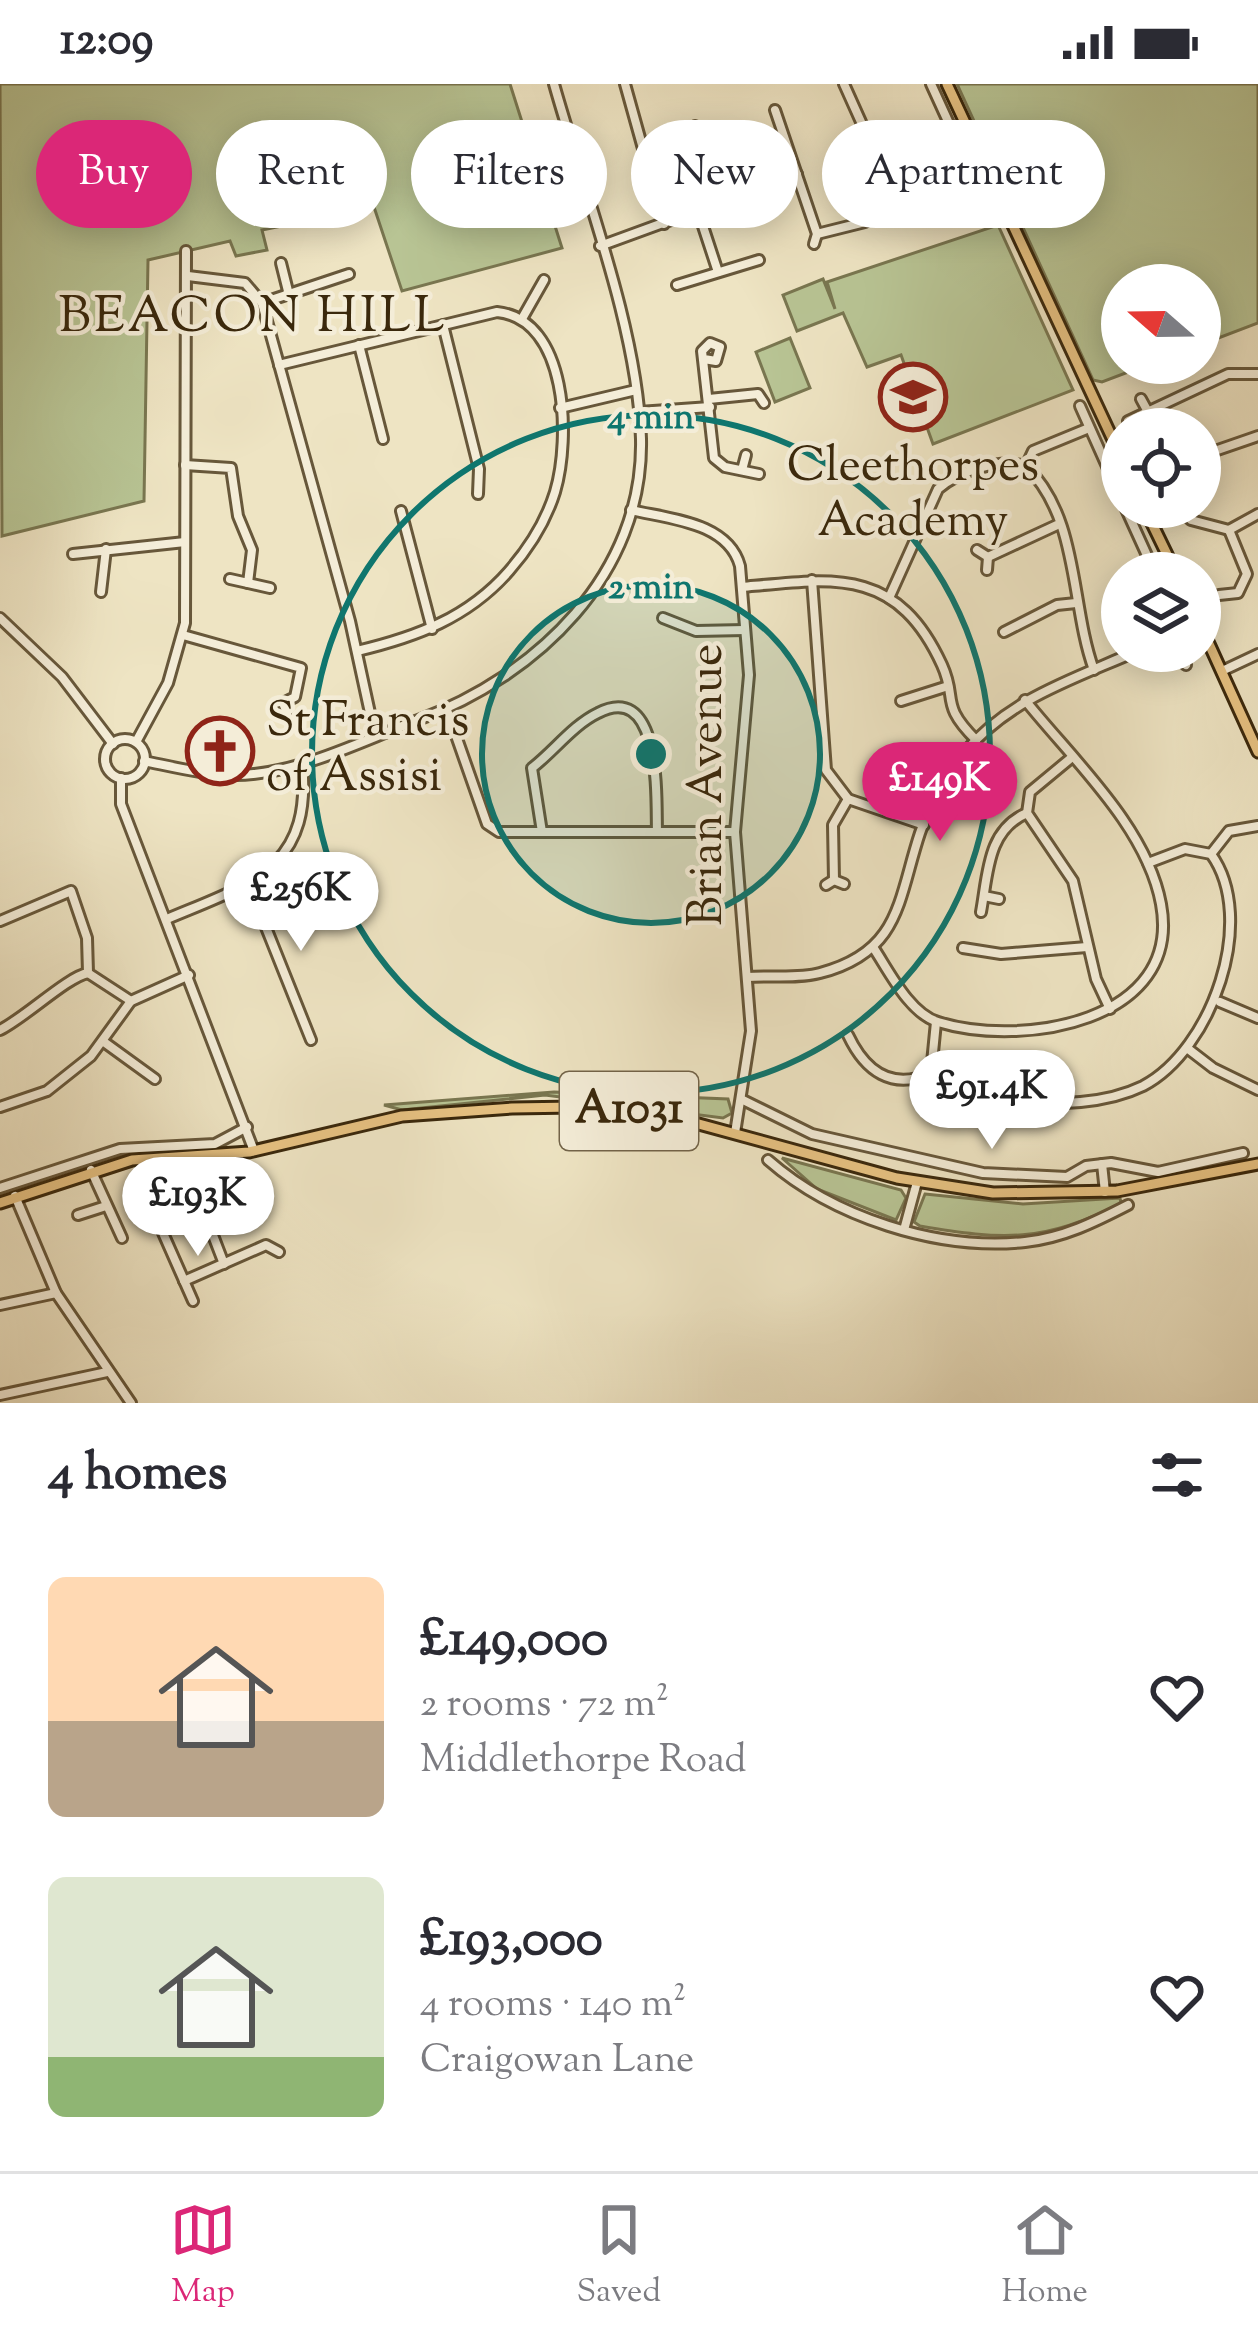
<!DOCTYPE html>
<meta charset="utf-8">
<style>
:root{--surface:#fff;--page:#f7f7f7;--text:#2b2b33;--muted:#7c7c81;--line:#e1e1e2;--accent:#db2777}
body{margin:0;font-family:"Sorts Mill Goudy",serif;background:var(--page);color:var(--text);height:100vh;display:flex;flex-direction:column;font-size:45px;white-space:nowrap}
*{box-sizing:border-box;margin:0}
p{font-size:39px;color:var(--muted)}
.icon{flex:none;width:66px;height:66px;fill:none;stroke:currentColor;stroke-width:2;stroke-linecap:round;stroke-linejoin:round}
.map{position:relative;height:1319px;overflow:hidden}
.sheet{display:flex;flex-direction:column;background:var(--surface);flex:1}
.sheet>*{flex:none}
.hud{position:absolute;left:36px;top:36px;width:1188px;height:108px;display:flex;gap:24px}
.needle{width:78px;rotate:290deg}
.buttons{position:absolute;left:1101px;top:180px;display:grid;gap:24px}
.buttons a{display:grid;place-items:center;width:120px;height:120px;border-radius:50%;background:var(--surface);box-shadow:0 6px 30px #0003;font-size:60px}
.price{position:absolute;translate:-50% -102px;padding:0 27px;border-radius:42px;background:#fff;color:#222;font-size:39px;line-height:78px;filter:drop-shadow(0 3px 6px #0008)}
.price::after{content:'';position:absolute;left:50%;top:72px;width:36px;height:27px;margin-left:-18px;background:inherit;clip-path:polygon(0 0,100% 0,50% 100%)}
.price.active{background:var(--accent);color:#fff}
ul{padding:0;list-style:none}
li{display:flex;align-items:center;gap:36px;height:300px;padding:0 48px}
li span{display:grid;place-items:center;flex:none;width:336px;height:240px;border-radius:18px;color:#555}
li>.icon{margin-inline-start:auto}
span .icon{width:144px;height:144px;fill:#fffc;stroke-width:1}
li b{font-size:51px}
h2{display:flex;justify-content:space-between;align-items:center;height:144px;padding:0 48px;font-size:51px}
.pill{padding:0 42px;border-radius:54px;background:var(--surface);box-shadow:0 6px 30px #0003;font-size:42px;line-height:108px}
.pill.active{background:var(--accent);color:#fff}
.status{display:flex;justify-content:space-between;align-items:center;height:84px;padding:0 60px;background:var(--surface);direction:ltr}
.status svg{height:33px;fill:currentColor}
.dock{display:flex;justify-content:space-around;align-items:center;height:168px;border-top:3px solid var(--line);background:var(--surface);font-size:33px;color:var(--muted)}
.dock a{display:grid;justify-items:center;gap:6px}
.dock .active{color:var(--accent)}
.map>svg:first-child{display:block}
.green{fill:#b8c494;stroke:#797650;stroke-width:3}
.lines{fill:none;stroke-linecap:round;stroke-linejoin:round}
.minor-casing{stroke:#67573a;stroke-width:14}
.major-casing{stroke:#3a280c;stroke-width:15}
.minor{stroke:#f4edd8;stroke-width:8}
.major{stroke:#e7c282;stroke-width:9}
.ring{fill:none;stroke:#0f766e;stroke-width:6}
.labels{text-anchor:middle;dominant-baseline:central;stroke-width:9;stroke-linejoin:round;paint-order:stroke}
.shield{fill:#f4edd8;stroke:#726349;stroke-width:3}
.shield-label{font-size:45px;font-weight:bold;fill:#3a280c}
.poi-label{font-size:48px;fill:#3a280c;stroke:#f4edd8}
.street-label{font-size:48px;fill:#3a280c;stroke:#f4edd8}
.neighbourhood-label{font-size:51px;letter-spacing:3px;fill:#3a280c;stroke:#f4edd8}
.centre{fill:#0f766e;stroke:#f4edd8;stroke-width:6}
.ring-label{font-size:36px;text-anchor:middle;font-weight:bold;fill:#0f766e;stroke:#f4edd8;stroke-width:9;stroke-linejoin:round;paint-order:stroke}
</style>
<div class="status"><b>12:09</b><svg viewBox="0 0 49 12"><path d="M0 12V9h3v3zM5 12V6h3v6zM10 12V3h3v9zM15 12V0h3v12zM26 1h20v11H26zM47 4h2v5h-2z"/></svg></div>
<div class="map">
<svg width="1258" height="1319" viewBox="0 0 1258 1319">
<rect width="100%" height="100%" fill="#eee4c3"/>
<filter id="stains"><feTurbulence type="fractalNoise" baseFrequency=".00167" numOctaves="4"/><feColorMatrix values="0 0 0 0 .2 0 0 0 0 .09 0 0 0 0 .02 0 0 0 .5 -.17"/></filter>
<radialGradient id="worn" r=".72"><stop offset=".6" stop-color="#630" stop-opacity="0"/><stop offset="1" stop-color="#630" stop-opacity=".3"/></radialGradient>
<g class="green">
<polygon points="0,0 510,0 562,164 402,207 374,123 262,146 267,166 236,172 230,157 148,176 144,417 2,452"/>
<polygon points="957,0 1258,0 1258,239 1200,261 1200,201 1122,201 1122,279 1152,279 1102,298 1093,296"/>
<polygon points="998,141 1073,306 933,360 901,271 867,283 843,229 797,247 783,211 823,195 835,225 827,198"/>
<polygon points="790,254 810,304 775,318 756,268"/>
<polygon points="554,1008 728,1015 732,1029 723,1034 545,1011 402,1026 384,1021"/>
<polygon points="782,1074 901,1106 906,1114 896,1136 817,1105"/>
<path d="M925,1110l98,10 97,-6 1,5c-76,40 -119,37 -201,23l-6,-4z"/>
</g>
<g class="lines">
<defs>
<g id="minor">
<polyline points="625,0 664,140"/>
<polyline points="844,0 896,116"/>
<polyline points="931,0 957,57 956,82"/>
<polyline points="775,26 817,150 814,160"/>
<polyline points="695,42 708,48 731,114"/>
<polyline points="698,127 718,188"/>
<polyline points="817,150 865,138 908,105 980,73"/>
<polyline points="600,162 797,90"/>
<polyline points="281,179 288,207"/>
<polyline points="188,192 245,199 262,219 350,537 375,652"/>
<polyline points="677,201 759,176"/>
<polyline points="262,219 349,190"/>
<polyline points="523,233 544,196"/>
<polyline points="443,241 479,385 478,410"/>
<polyline points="359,261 383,355"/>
<polyline points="704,275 716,277 720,263 710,259 702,267 714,374 725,383 759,390"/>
<path d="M279,281l218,-53c71,7 74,126 58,180 -9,29 -26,56 -46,79 -41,47 -93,66 -152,80"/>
<polyline points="709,315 758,310 764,319"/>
<polyline points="1141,315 1147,326"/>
<polyline points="1080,322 1122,416"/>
<polyline points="560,324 636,306"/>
<polyline points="639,328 710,323"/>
<polyline points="1128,337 1228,290 1258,290"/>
<polyline points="1206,370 1258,352"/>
<polyline points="185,381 231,384 238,432 252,466 248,499 230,495"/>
<polyline points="1026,382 1033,367 1089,344"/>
<polyline points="742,386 746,371"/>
<polyline points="1125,423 1155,489"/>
<polyline points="1178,423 1191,436 1229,446 1258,430"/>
<path d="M631,426c38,9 97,12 109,56l9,109 -14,157 16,199 -16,102"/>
<polyline points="401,427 432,545"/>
<polyline points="977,466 988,473 987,486"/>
<polyline points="73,470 185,458"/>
<polyline points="988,473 1057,441"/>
<polyline points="812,496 826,686 848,715 924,741"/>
<polyline points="248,499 270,504"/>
<path d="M743,503c91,-9 154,-20 199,78 16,35 -3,38 34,75"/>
<polyline points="101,508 106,465"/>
<polyline points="1219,511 1238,509 1247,490 1229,446"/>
<path d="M889,514l49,-109c21,-18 61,-31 88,-23 54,53 44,138 68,204"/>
<polyline points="0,534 62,593 113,660"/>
<polyline points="663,534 696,547 745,546"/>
<polyline points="1004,548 1057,521 1076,519"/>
<polyline points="183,551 301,584 295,613 283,619 287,629"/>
<polyline points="1170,567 1186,581"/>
<polyline points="1222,587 1258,570"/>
<polyline points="901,617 945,603"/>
<polyline points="447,626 487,740 499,748 735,748"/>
<circle cx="125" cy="675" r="20"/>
<polyline points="136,658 168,599 185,539 186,167"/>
<polyline points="1071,674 1030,708 1027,729 1073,797 1096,895 1110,925"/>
<path d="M144,677c30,6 61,14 91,14 62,0 126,-34 183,-55 119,-44 226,-146 223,-281 -3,-110 -57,-248 -87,-355"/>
<polyline points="121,694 121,720 254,1067"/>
<path d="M542,748l-10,-64c22,-17 41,-43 66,-55 64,-33 58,86 59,119"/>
<polyline points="1211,770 1229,747 1258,742"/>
<polyline points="834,796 833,741 848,715"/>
<polyline points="249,801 311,956"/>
<polyline points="826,801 834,796 844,800"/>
<polyline points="984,812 999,815"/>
<path d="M981,828c7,-38 6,-82 46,-99"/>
<path d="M167,835c83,-35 146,-50 135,-156"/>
<polyline points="0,837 71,807 87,854 88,889 131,917"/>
<path d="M873,863c16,24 36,66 65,75 84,26 245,0 223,-118 -14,-77 -89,-145 -136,-204"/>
<polyline points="963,864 1001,870 1087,863"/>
<path d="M747,893c23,-2 51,2 73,-4 81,-21 78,-74 100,-140 9,-27 26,-57 44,-80 46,-55 110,-74 173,-102"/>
<polyline points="1220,918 1258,934"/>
<path d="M936,938l-5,51c21,24 54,29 85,30 42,1 88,2 127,-17 69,-36 115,-167 68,-232l-26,-5 -37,14"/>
<path d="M0,946c26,-13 67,-53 88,-57"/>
<path d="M848,951c17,36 44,56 83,38"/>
<polyline points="104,958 155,995"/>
<polyline points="1187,964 1213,984 1258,1006"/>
<polyline points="743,1016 812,1050 983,1089 1067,1093 1086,1082 1111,1079 1158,1088 1243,1069"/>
<polyline points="0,1023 47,1007 91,972 131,917 189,891"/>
<polyline points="195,1072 196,1107 224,1180"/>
<path d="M768,1076c65,57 169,91 257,82 38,-4 70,-20 103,-37"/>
<polyline points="1102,1080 1105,1108"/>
<polyline points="91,1086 122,1154"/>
<polyline points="0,1104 120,1065 215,1060 247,1043"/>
<polyline points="15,1112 56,1209 131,1319"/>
<polyline points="78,1131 106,1122"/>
<polyline points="904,1146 917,1098"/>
<polyline points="163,1149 193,1217"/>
<polyline points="184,1197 266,1161 279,1168"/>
<polyline points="0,1221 56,1209"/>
<polyline points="0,1311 107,1288"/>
</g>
<g id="major">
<polyline points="947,0 1122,375"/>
<polyline points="1144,423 1176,489"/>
<polyline points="1200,540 1258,668"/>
<polyline points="0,1119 132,1076 249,1068 402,1032 512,1024 575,1023 673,1033 897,1094 993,1109 1117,1107 1258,1080"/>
</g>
</defs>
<use href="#minor" class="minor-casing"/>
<use href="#major" class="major-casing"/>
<use href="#minor" class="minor"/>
<use href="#major" class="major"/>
</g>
<circle cx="651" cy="670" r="169" fill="#0f766e" fill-opacity=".12"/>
<g class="ring">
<circle cx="651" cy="670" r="169"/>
<circle cx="651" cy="670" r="339"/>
</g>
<defs>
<symbol id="school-ring" viewBox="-11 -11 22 22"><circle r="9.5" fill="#f4edd8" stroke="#8f2418" stroke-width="1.5"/><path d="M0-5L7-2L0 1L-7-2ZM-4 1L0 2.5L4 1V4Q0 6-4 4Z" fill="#8f2418"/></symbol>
<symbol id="church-ring" viewBox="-11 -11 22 22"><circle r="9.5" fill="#f4edd8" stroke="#8f2418" stroke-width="1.5"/><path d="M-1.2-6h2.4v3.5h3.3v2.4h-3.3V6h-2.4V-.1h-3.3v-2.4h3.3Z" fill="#8f2418"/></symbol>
</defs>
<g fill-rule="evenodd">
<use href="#school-ring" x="875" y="275" width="76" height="76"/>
<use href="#church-ring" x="182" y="629" width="76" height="76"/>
</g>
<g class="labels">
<rect class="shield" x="560" y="988" width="138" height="78" rx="9"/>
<g class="shield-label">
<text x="629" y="1027">A1031</text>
</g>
<g class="poi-label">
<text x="913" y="384">Cleethorpes<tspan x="913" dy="55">Academy</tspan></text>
<text x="266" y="639" text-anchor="start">St Francis<tspan x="266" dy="55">of Assisi</tspan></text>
</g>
<g class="street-label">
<text transform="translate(709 701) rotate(-90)">Brian Avenue</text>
</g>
<g class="neighbourhood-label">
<text x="253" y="234">BEACON HILL</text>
</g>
</g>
<circle cx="651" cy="670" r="18" class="centre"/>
<g class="ring-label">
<text x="651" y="344">4 min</text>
<text x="651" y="514">2 min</text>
</g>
<rect width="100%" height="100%" filter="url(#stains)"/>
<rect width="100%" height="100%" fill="url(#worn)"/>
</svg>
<div class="buttons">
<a><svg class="needle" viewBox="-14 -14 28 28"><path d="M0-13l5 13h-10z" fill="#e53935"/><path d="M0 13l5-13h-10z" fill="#7c7c81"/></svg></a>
<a><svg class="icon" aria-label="locate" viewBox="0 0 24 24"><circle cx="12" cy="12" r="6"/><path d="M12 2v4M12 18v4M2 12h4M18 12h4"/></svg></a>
<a><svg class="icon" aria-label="layers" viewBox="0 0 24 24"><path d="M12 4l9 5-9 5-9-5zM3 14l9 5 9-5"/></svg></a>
</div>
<b class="price active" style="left:940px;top:760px">£149K</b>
<b class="price" style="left:301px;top:870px">£256K</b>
<b class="price" style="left:992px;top:1068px">£91.4K</b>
<b class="price" style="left:198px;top:1175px">£193K</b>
<div class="hud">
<a class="pill active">Buy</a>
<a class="pill">Rent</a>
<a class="pill">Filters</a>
<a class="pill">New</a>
<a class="pill">Apartment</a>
</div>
</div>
<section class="sheet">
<h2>4 homes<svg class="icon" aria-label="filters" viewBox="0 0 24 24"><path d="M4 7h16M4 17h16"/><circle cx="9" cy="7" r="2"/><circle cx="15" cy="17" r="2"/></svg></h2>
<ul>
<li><span style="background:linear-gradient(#ffd9b3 60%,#b9a48a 0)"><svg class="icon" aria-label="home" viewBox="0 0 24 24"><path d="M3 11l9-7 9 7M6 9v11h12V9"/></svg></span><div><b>£149,000</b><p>2 rooms · 72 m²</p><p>Middlethorpe Road</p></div><svg class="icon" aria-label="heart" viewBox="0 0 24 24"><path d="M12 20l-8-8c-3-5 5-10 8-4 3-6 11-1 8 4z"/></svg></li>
<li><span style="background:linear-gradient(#dfe7d0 75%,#8fb573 0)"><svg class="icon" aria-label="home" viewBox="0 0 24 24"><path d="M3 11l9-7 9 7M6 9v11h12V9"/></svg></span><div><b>£193,000</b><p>4 rooms · 140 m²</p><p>Craigowan Lane</p></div><svg class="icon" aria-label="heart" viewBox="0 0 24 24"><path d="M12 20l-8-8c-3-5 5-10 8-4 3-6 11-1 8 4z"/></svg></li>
</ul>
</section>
<nav class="dock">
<a class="active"><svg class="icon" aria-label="map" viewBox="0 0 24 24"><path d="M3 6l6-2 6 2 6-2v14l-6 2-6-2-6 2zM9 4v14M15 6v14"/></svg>Map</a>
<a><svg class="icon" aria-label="saved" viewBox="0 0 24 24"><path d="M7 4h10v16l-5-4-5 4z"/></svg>Saved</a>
<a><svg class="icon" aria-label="home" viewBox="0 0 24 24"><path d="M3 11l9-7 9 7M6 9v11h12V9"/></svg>Home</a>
</nav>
